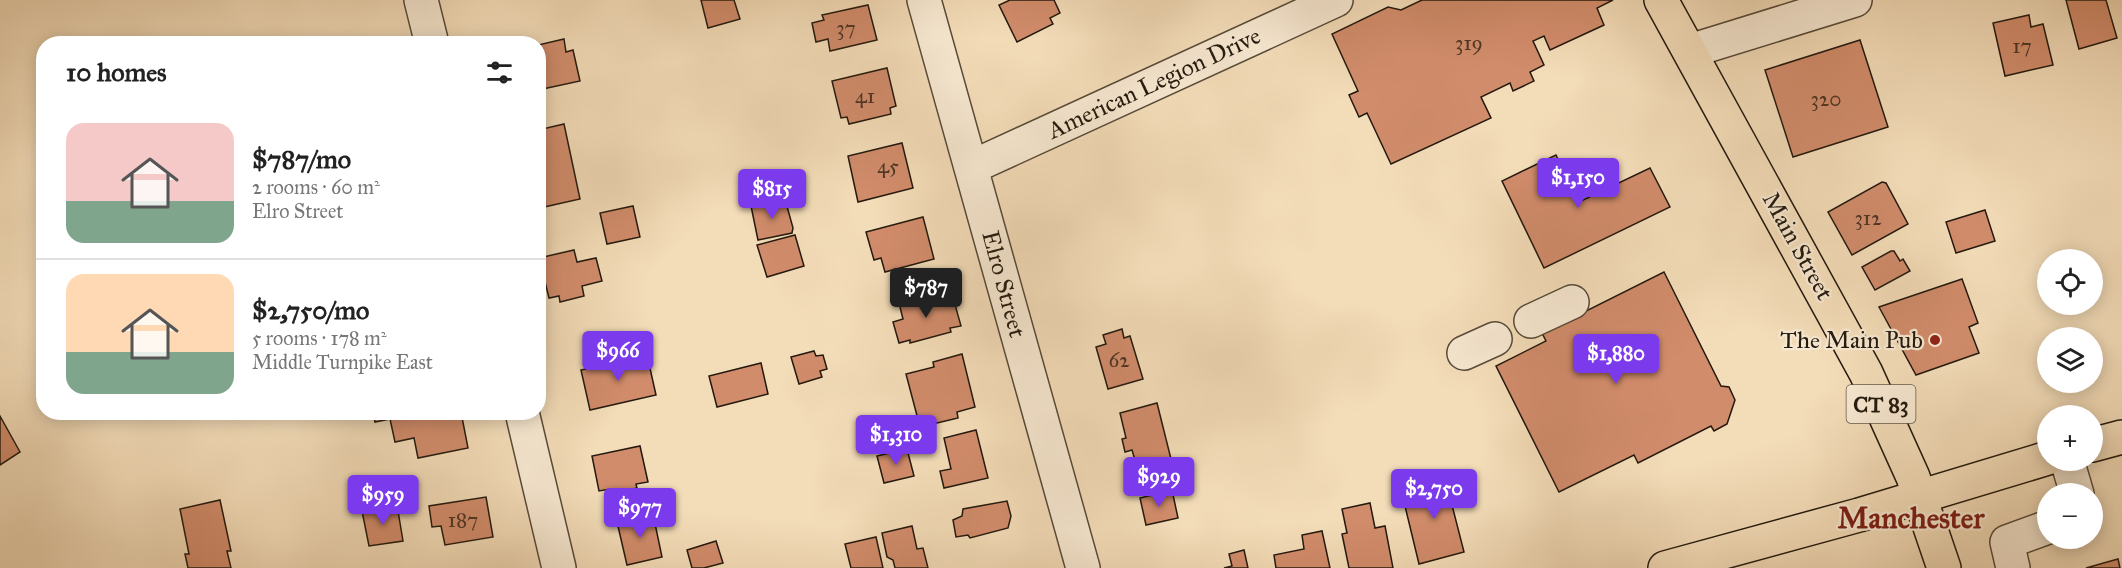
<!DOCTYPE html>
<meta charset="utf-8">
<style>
:root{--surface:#fff;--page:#f6f6f6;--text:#222;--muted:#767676;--line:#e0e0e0;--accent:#7c3aed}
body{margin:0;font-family:"IM FELL Great Primer",serif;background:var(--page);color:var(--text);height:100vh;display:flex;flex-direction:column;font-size:22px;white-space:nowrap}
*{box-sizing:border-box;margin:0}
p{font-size:20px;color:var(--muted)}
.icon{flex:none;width:33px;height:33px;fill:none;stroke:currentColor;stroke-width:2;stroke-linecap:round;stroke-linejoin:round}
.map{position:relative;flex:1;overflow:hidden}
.details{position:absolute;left:36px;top:36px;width:510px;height:384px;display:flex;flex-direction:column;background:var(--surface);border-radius:24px;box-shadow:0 3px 15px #0003}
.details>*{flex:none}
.buttons{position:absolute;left:2037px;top:249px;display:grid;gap:12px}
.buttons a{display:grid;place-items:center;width:66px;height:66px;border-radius:50%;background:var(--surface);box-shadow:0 3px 15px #0003;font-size:30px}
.price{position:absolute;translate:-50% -51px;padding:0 14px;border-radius:6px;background:var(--accent);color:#fff;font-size:20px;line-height:39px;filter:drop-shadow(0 2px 3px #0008)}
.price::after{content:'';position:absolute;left:50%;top:36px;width:18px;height:14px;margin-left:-9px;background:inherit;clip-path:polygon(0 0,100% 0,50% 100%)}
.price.current{background:#222;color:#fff}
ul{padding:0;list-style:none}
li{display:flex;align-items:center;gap:18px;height:150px;padding:0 30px}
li+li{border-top:2px solid var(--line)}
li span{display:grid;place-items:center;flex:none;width:168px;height:120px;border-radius:18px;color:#555}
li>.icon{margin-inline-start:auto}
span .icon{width:72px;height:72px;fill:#fffc;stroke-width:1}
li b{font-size:26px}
h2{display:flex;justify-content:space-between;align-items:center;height:72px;padding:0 30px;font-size:26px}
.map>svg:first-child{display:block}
.building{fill:#d18c6b;stroke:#23190e;stroke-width:1.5}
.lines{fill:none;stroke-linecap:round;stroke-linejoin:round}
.minor-casing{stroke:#574a38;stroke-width:36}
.major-casing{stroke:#23190e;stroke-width:36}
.minor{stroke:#f7e8d1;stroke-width:33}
.major{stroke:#f3dcb8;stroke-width:33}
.poi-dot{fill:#8f2418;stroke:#f7e8d1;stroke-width:2}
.labels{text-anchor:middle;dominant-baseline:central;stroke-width:4.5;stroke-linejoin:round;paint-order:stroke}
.number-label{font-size:21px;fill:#4e3625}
.shield{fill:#f7e8d1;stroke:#635748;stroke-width:1.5}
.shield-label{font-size:22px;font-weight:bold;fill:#23190e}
.street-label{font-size:24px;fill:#23190e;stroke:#f7e8d1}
.poi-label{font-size:24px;fill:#23190e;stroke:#f7e8d1;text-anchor:end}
.district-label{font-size:30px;font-weight:bold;fill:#7a1f14;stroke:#f7e8d1}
</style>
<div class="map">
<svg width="2122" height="568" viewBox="0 0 2122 568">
<rect width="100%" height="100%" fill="#f3dcb8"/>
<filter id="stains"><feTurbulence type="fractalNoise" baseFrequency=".00333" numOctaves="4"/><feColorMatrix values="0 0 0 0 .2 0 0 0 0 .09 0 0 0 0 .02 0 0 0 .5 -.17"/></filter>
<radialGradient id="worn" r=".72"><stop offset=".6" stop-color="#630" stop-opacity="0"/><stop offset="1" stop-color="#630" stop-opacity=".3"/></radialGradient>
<g class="building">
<polygon points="701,0 734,0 740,19 708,28"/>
<polygon points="1010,0 1054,0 1060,13 1050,18 1053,24 1017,42 999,5"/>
<polygon points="1422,0 1613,0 1597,8 1604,25 1550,50 1544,36 1533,41 1544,65 1530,72 1534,81 1513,91 1510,83 1481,97 1491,118 1391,164 1367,113 1359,117 1349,95 1358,91 1332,34 1388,7 1401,10"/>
<polygon points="2066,0 2106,0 2117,38 2079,49"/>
<polygon points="868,5 877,40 830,51 828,39 816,42 812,23 824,20 822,15"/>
<polygon points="2029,15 2031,27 2043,24 2053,65 2005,76 1993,23"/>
<polygon points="564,39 566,52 573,50 580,81 538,90 538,45"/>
<polygon points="1860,40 1888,127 1793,157 1765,70"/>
<polygon points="887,68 896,106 890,108 891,114 849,124 847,117 841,118 832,81"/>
<polygon points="564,124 580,199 544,207 541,194 538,195 538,130"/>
<polygon points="902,143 913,188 858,202 848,156"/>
<polygon points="1556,155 1579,202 1650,168 1670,207 1544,268 1502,181"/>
<polygon points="1882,182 1886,183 1908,224 1852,255 1828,212"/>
<polygon points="785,199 793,228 792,233 758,240 751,206"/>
<polygon points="633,206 640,237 607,244 600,213"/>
<polygon points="1985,210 1995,241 1956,253 1946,222"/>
<polygon points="923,217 934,259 885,272 881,258 874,260 866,232"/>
<polygon points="795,235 804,266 767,277 757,245"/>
<polygon points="574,250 577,262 596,258 602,281 582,286 584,296 560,302 559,296 549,298 539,258"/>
<polygon points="1891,251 1894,251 1900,261 1903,259 1910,271 1875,290 1862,267"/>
<polygon points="1664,272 1721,386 1729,387 1735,400 1727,424 1714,431 1711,426 1638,463 1634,455 1559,492 1496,366 1546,341 1542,333"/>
<polygon points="1962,279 1978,323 1969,327 1979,353 1916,375 1879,307"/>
<polygon points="940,292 944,304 954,301 961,326 950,328 951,332 910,343 910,340 899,343 893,322 903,319 899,303"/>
<polygon points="1122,329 1124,338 1130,336 1143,379 1108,389 1096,347 1106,344 1103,335"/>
<polygon points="814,351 816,356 823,355 827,369 820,371 822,377 799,384 791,357"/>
<polygon points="962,354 975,407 957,412 958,418 920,427 906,374 934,367 933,362"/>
<polygon points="647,355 656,395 590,410 581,370"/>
<polygon points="761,363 768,394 717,407 709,376"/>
<polygon points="1157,403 1171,459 1137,467 1132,450 1125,452 1122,439 1126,438 1120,413"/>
<polygon points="373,412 413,412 414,419 461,412 468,448 418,458 414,438 395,442 390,419 375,422"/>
<polygon points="0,416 20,452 0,465"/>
<polygon points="976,430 988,478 944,488 940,471 951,469 944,438"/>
<polygon points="640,446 648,482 636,484 637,488 611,494 610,489 599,491 592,456"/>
<polygon points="907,449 914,476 884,483 877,456"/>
<polygon points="1443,470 1464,552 1419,564 1404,502 1423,497 1418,477"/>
<polygon points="1172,490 1178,518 1146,525 1140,498"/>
<polygon points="486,497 493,537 445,545 441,526 432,527 429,506"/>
<polygon points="220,500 231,551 227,551 231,568 188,568 185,554 189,554 180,509"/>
<polygon points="1007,501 1011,516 1008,528 970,538 968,535 956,537 953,520 962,516 963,509"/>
<polygon points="1370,503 1375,528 1385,526 1393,568 1349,568 1342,534 1347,533 1342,509"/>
<polygon points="397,505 403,541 369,546 362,511"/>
<polygon points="653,514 662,557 627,565 617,522"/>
<polygon points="912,526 917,549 923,548 928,568 895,568 893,560 887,557 882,533"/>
<polygon points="1322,531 1330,568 1276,568 1274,555 1304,549 1302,535"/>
<polygon points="876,537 883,568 851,568 845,544"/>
<polygon points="716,541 723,563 704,568 692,568 687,550"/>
<polygon points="1244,550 1248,568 1224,568 1232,566 1229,554"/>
<polygon points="2118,559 2120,568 2086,568"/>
</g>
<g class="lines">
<defs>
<g id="minor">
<polyline points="421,0 432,44"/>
<polyline points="924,0 1083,568"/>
<polyline points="1690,51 1855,0"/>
<polyline points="972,167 1336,0"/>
<polyline points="1531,321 1572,302"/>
<polyline points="1464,353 1495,339"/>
<polyline points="522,412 559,568"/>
<polyline points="2067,460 2077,494"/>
<polyline points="2013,568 2007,542 2048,527"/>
</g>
<g id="major">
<polyline points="1661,0 1866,373 1913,477 1944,568"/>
<polyline points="2092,445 2122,437"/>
<polyline points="1665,568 1859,515 2048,458"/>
</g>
</defs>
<use href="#minor" class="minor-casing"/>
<use href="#major" class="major-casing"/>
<use href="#minor" class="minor"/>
<use href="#major" class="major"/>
</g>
<circle class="poi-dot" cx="1935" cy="340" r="6"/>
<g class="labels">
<g class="number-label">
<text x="846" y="28">37</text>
<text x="1469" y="43">319</text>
<text x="2022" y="46">17</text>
<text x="865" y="96">41</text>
<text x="1826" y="99">320</text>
<text x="888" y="166">45</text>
<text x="1868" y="218">312</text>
<text x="1119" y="360">62</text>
<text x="463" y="520">187</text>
</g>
<rect class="shield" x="1846.5" y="385" width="69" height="38" rx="4.5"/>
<g class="shield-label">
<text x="1881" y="404">CT 83</text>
</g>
<g class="street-label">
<text transform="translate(1154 83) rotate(-25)">American Legion Drive</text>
<text transform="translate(1798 246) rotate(61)">Main Street</text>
<text transform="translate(1004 284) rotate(75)">Elro Street</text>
</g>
<g class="poi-label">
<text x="1923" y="340">The Main Pub</text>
</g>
<g class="district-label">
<text x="1911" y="518">Manchester</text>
</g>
</g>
<rect width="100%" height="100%" filter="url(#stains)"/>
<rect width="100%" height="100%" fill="url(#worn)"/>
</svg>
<div class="buttons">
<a><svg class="icon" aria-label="locate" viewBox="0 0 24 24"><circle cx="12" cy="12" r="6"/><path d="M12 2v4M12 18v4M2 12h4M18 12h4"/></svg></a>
<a><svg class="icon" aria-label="layers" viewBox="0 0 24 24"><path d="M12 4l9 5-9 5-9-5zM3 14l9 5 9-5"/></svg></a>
<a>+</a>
<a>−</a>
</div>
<b class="price" style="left:1578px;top:209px">$1,150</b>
<b class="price" style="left:772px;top:220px">$815</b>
<b class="price current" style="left:926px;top:319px">$787</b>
<b class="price" style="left:618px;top:382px">$966</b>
<b class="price" style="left:1616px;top:385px">$1,880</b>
<b class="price" style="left:896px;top:466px">$1,310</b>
<b class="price" style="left:1159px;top:508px">$929</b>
<b class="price" style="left:1434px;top:520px">$2,750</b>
<b class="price" style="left:383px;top:526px">$959</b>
<b class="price" style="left:640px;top:539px">$977</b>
<section class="details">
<h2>10 homes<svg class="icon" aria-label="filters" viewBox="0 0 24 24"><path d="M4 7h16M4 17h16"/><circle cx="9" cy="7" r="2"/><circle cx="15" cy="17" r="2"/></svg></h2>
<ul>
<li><span style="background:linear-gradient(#f6c9c9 65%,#7fa58c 0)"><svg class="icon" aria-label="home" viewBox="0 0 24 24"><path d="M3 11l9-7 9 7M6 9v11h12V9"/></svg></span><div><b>$787/mo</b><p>2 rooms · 60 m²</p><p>Elro Street</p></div></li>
<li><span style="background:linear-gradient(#ffd9b3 65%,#7fa58c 0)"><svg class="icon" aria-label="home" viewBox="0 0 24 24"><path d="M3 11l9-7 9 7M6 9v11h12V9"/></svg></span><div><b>$2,750/mo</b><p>5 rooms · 178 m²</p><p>Middle Turnpike East</p></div></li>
</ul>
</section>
</div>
